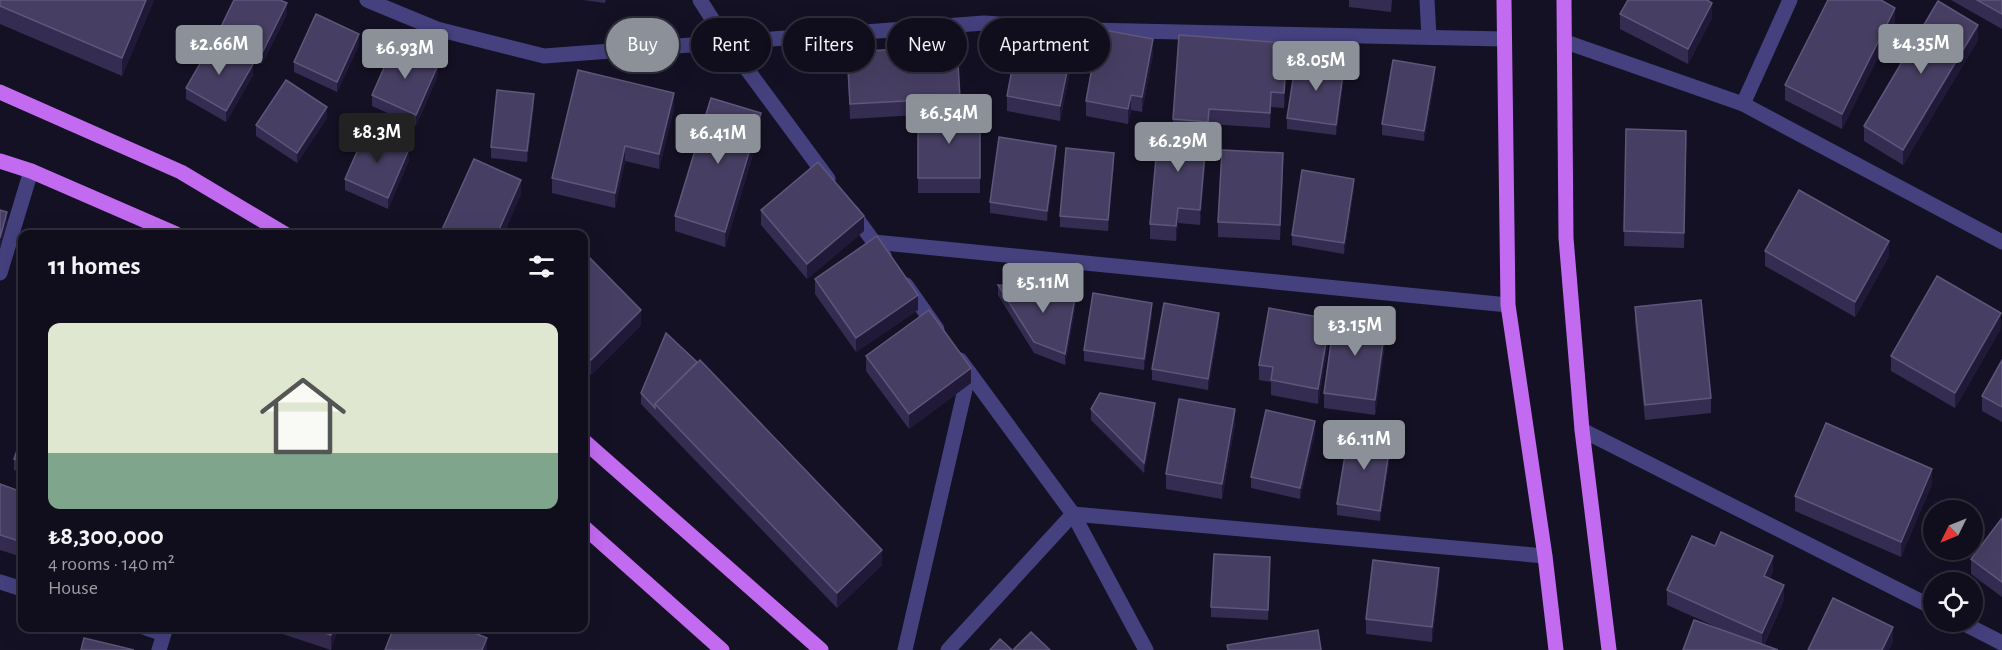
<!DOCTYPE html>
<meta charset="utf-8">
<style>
:root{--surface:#100d1c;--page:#1e1b29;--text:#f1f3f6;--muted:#9c9ca3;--line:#302d3b;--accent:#8c9099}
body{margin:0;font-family:"Alegreya Sans",sans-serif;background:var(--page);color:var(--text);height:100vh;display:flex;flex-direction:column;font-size:22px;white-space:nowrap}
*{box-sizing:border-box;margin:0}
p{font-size:20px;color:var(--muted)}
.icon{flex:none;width:33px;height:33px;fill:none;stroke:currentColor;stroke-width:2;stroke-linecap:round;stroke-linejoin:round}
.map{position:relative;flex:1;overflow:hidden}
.sheet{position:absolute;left:18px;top:230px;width:570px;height:402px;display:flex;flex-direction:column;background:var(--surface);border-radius:12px;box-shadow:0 6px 24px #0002,0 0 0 2px var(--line)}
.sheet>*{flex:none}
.banner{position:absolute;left:606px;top:18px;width:570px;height:54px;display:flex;gap:12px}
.needle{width:39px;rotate:227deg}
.fabs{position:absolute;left:1923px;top:500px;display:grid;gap:12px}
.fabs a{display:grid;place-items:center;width:60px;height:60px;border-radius:50%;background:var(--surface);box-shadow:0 6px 24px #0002,0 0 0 2px var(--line);font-size:30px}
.price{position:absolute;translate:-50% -51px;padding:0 14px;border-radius:6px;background:var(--accent);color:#fff;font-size:20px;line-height:39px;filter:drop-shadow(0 2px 3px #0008)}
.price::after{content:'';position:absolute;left:50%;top:36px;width:18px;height:14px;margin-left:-9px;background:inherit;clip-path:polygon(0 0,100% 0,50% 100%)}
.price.current{background:#222;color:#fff}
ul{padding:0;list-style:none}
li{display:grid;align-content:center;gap:12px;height:318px;padding:0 30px}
li span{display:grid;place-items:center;height:186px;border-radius:12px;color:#555}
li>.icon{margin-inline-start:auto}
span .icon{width:108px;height:108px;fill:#fffc;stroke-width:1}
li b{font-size:26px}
h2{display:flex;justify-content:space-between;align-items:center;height:72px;padding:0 30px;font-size:26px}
.pill{padding:0 21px;border-radius:27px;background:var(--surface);box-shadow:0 6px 24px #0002,0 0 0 2px var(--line);font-size:21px;line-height:54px}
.pill.current{background:var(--accent);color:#fff}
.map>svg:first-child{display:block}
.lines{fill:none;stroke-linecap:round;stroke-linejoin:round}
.minor{stroke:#45417f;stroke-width:15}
.major{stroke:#c26bf0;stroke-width:15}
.wall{fill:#352c51}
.shaded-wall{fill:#201938}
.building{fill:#473f63;stroke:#5f577b;stroke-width:1.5}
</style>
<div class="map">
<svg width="2002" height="650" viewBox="0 0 2002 650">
<rect width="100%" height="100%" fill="#151125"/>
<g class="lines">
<g class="minor">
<polyline points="367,0 437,29 544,56 984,23 1088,30 1504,39"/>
<polyline points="700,0 726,41 828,179"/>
<polyline points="1427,0 1429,37"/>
<polyline points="1566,42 1743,104 2002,242"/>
<polyline points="1743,104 1790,0"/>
<polyline points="852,212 884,256"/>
<polyline points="874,242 1508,305"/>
<polyline points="0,273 31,171"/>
<polyline points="906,285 937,329"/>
<polyline points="960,360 1073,514 1146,650"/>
<polyline points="1582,430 1934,608"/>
<polyline points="0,582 22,589"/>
<polyline points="1959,621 2002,643"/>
<polyline points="143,627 163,634"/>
<polyline points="159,650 166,627"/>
<polyline points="905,650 969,372"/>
<polyline points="948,650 1073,514 1545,556"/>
</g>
<g class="major">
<polyline points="1504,0 1508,305 1545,556 1556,650"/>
<polyline points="1564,0 1566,238 1582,430 1609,650"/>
<polyline points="0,92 181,172 285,234"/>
<polyline points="0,161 31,171 176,234"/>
<polyline points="584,441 821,650"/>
<polyline points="584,527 722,650"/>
</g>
</g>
<g class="wall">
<polygon points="0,0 154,0 122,76 0,24"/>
<polygon points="583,0 606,0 605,3"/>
<polygon points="1349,0 1392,0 1391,12 1349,7"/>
<polygon points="1951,0 2002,0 2002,29"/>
<polygon points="287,14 262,64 219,42 219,31"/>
<polygon points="1620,14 1712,18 1688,64 1620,29"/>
<polygon points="1895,23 1842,129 1785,100 1785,85"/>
<polygon points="1978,40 1903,165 1864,141 1864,126"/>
<polygon points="359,45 337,92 294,72 294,62"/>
<polygon points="1075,47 1060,121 1007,111 1007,96"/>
<polygon points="847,52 960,98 960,112 980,112 980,193 918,193 918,115 850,119"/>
<polygon points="1153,54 1142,112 1131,110 1128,124 1086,116 1086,101"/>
<polygon points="1287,58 1284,108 1271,107 1270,128 1209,124 1208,137 1207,137 1200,225 1178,223 1176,241 1150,239 1150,224 1173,127 1173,119"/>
<polygon points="253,75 226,122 186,99 186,88"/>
<polygon points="438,75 416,126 372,106 372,95"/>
<polygon points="1344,77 1336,135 1287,129 1287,118"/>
<polygon points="1435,78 1424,141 1382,135 1382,124"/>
<polygon points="534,105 527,162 491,158 491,147"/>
<polygon points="674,108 659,169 625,161 615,208 552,193 552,178"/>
<polygon points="327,118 297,163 256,136 256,125"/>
<polygon points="761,128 725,247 675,231 675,216"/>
<polygon points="1626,129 1686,146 1684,248 1624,246"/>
<polygon points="1056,156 1047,221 990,213 990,202"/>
<polygon points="409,160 388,209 345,190 345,179"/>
<polygon points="1114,163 1108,231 1060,227 1060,216"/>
<polygon points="1283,168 1280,240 1218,237 1218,222"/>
<polygon points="1354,189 1344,254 1292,245 1292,235"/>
<polygon points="761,210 864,231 807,279 761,225"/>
<polygon points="1765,251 1889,256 1855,317 1765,266"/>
<polygon points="584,252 641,325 591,375 584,367"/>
<polygon points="815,279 918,310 856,352 815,294"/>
<polygon points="998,285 1076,303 1065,365 1034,353 998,295"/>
<polygon points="1635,307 1711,398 1711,413 1645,420 1635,322"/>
<polygon points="1152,313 1144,370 1084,361 1084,350"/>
<polygon points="1219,324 1208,390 1152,380 1152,369"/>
<polygon points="2001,328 1955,408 1891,371 1891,356"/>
<polygon points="1330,334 1318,404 1271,395 1271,382 1259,380 1259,365"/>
<polygon points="1386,336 1375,415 1324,408 1324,393"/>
<polygon points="866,356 971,383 909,429 866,371"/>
<polygon points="2002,360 2002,422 1982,411 1982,396"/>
<polygon points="641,393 882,565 837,608 641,404"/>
<polygon points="1091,409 1155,414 1144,473 1091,420"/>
<polygon points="1235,424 1222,499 1166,489 1166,474"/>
<polygon points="1315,432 1300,499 1251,488 1251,477"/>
<polygon points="22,436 22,473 14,470 14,459"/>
<polygon points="1391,449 1380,521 1337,515 1337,504"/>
<polygon points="0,484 22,492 22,557 0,550"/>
<polygon points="1932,484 1901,557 1795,511 1795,496"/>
<polygon points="2002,518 2002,597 1971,574 1971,559"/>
<polygon points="1715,546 1773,571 1770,578 1784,600 1764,645 1723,630 1667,605 1667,590"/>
<polygon points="1270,568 1268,620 1211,617 1211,607"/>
<polygon points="1439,583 1432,642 1366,634 1366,619"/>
<polygon points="261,627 338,627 331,650"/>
</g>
<g class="shaded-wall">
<polygon points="146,0 154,0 122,76 122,58"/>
<polygon points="287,3 287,14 262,64 262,53"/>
<polygon points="1712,3 1712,18 1688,64 1688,49"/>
<polygon points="1895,8 1895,23 1842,129 1842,114"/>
<polygon points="1978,25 1978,40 1903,165 1903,150"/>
<polygon points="1075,32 1075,47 1060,121 1060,106"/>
<polygon points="359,34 359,45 337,92 337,82"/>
<polygon points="1153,39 1153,54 1142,112 1142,97"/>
<polygon points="1287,43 1287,58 1284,108 1284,93"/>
<polygon points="253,64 253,75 226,122 226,111"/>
<polygon points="438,65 438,75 416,126 416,115"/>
<polygon points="1344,66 1344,77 1336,135 1336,125"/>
<polygon points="1435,67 1435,78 1424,141 1424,131"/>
<polygon points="1271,92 1271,107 1270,128 1270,113"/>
<polygon points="674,93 674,108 659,169 659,154"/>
<polygon points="534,94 534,105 527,162 527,151"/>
<polygon points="1131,95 1131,110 1128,124 1128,109"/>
<polygon points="327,107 327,118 297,163 297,153"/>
<polygon points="761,113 761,128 725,247 725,232"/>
<polygon points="1207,130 1207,145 1200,225 1200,210"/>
<polygon points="625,146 625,161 615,208 615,193"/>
<polygon points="1056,146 1056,156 1047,221 1047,211"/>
<polygon points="409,149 409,160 388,209 388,198"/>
<polygon points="1114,153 1114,163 1108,231 1108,220"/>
<polygon points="1283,153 1283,168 1280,240 1280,225"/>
<polygon points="1354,179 1354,189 1344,254 1344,243"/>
<polygon points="521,180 521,195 504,234 497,234"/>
<polygon points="1178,208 1178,223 1176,241 1176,226"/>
<polygon points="7,212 7,223 0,249 0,238"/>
<polygon points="864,216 864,231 807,279 807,264"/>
<polygon points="1889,241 1889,256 1855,317 1855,302"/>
<polygon points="1076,292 1076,303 1065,365 1065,354"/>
<polygon points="918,295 918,310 856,352 856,338"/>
<polygon points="1152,303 1152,313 1144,370 1144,359"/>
<polygon points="641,310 641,325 591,375 591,360"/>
<polygon points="1219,313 1219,324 1208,390 1208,379"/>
<polygon points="2001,313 2001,328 1955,408 1955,393"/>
<polygon points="1330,319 1330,334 1318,404 1318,389"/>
<polygon points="1386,321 1386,336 1375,415 1375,400"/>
<polygon points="971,368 971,383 909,429 909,414"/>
<polygon points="1155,403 1155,414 1144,473 1144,463"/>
<polygon points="1235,409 1235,424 1222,499 1222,484"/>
<polygon points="1315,421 1315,432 1300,499 1300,488"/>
<polygon points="1391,438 1391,449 1380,521 1380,511"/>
<polygon points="1932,469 1932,484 1901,557 1901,542"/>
<polygon points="882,550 882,565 837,608 837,593"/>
<polygon points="1773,556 1773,571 1764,591 1764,576"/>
<polygon points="1439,568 1439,583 1432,642 1432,627"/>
<polygon points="1784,585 1784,600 1762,648 1762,633"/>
<polygon points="333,627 338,627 331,650 331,635"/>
<polygon points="1893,627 1893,642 1889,650 1882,650"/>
<polygon points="487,638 487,650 482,650"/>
</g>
<g class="building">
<polygon points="0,0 146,0 122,58 0,6"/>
<polygon points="234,0 280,0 287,3 262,53 219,31"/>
<polygon points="1628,0 1707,0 1712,3 1688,49 1620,14"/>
<polygon points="1828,0 1881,0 1895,8 1842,114 1785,85"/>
<polygon points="1977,0 2002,0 2002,14"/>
<polygon points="1938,1 1978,25 1903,150 1864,126"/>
<polygon points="316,14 359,34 337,82 294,62"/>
<polygon points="1021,21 1075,32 1060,106 1007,96"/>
<polygon points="1099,29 1153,39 1142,97 1131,95 1128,109 1086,101"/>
<polygon points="1179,35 1287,43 1284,93 1271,92 1270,113 1209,109 1208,122 1173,119"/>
<polygon points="213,41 253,64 226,111 186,88"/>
<polygon points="394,45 438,65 416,115 372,95"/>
<polygon points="957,46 960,98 850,104 847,52"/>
<polygon points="1296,60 1344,66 1336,125 1287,118"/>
<polygon points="1393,60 1435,67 1424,131 1382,124"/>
<polygon points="578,70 674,93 659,154 625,146 615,193 552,178"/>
<polygon points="286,80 327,107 297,153 256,125"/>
<polygon points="497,90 534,94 527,151 491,147"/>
<polygon points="711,98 761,113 725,232 675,216"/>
<rect x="918" y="112" width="62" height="66"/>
<polygon points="1159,125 1207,130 1200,210 1178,208 1176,226 1150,224"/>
<polygon points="1626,129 1686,131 1684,233 1624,231"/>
<polygon points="366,131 409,149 388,198 345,179"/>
<polygon points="999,137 1056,146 1047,211 990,202"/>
<polygon points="1066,148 1114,153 1108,220 1060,216"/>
<polygon points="1222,150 1283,153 1280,225 1218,222"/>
<polygon points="474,159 521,180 497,234 445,234 441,232"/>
<polygon points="818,162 864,216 807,264 761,210"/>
<polygon points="1302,170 1354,179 1344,243 1292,235"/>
<polygon points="1799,190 1889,241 1855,302 1765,251"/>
<polygon points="0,210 7,212 0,238"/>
<polygon points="877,236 918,295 856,338 815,279"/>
<polygon points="584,252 641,310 591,360 584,352"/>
<polygon points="1937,276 2001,313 1955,393 1891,356"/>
<polygon points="998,285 1076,292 1065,354 1034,342"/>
<polygon points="1093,293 1152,303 1144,359 1084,350"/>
<polygon points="1701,300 1711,398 1645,405 1635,307"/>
<polygon points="1164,303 1219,313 1208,379 1152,369"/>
<polygon points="1269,308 1330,319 1318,389 1271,380 1273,367 1259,365"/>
<polygon points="929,310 971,368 909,414 866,356"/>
<polygon points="1335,314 1386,321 1375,400 1324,393"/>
<polygon points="666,333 697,362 655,404 655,408 641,393"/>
<polygon points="700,360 882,550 837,593 655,404"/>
<polygon points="2002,360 2002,407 1982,396"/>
<polygon points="1100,393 1155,403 1144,463 1091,409"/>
<polygon points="1179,399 1235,409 1222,484 1166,474"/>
<polygon points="1266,410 1315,421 1300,488 1251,477"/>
<polygon points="1826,423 1932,469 1901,542 1795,496"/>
<polygon points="1349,431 1391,438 1380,511 1337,504"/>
<polygon points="22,436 22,462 14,459"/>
<polygon points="0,484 22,492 22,542 0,535"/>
<polygon points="2002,518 2002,582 1971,559"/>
<polygon points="1721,532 1773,556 1764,576 1784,585 1762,633 1667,590 1692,536 1715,546"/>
<polygon points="1214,554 1270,557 1268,610 1211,607"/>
<polygon points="1373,560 1439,568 1432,627 1366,619"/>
<polygon points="1833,598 1893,627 1882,650 1808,650"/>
<polygon points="1694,620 1778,650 1683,650"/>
<polygon points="306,627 333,627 331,635"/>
<polygon points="394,627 460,627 487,638 482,650 385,650"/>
<polygon points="1318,630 1321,650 1228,650 1227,645"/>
<polygon points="1031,632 1050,650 1013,650"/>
<polygon points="84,638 134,650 81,650"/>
<polygon points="1000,639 1012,650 990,650"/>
</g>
</svg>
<div class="fabs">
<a><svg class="needle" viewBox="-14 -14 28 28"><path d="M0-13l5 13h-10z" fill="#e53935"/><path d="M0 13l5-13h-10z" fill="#9c9ca3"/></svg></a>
<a><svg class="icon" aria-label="locate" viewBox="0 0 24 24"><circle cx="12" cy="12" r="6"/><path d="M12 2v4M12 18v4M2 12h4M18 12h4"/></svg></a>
</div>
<b class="price" style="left:1921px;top:75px">₺4.35M</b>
<b class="price" style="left:219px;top:76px">₺2.66M</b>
<b class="price" style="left:405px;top:80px">₺6.93M</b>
<b class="price" style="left:1316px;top:92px">₺8.05M</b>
<b class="price" style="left:949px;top:145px">₺6.54M</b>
<b class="price current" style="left:377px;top:164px">₺8.3M</b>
<b class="price" style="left:718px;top:165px">₺6.41M</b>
<b class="price" style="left:1178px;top:173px">₺6.29M</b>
<b class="price" style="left:1043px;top:314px">₺5.11M</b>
<b class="price" style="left:1355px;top:357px">₺3.15M</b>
<b class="price" style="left:1364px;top:471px">₺6.11M</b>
<div class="banner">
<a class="pill current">Buy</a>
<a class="pill">Rent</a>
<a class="pill">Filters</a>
<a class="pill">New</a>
<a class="pill">Apartment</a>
</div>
<section class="sheet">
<h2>11 homes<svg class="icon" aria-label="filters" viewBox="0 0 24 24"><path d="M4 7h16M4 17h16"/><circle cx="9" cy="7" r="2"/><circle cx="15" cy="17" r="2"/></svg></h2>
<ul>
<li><span style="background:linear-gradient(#dfe7d0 70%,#7fa58c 0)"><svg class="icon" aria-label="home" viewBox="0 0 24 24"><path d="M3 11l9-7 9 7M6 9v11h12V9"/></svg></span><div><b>₺8,300,000</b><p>4 rooms · 140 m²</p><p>House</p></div></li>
</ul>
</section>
</div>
